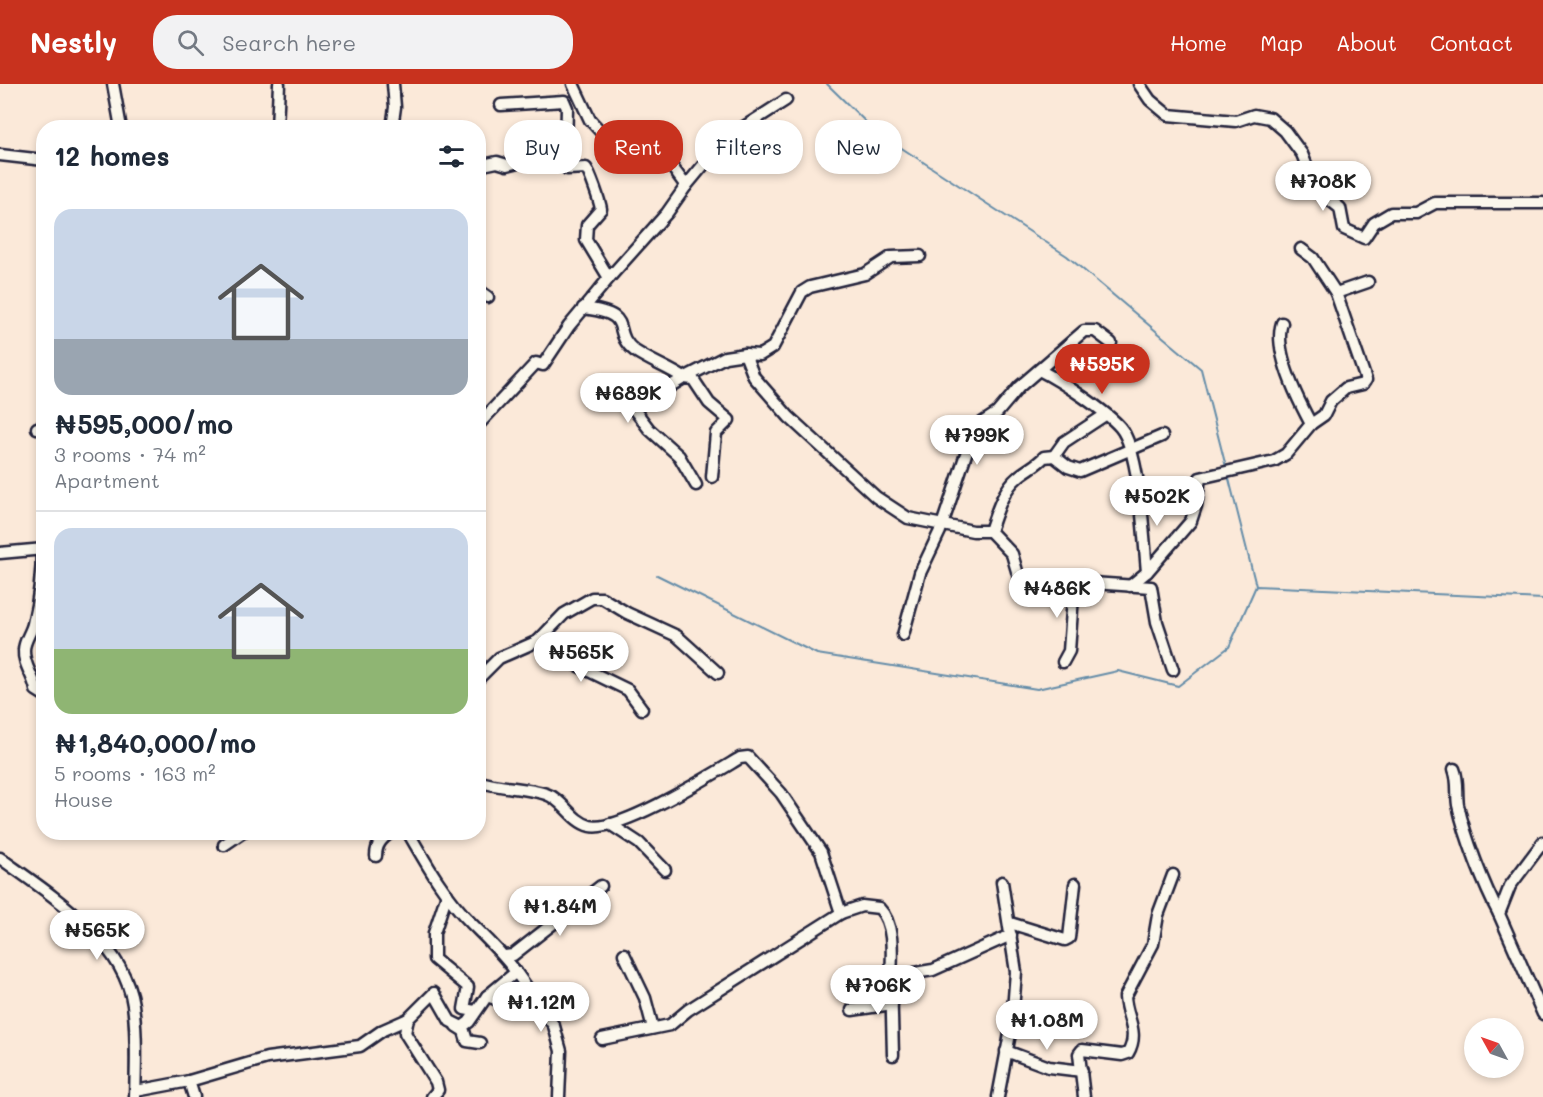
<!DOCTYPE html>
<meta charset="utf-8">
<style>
:root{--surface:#fff;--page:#f2f2f3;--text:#1f2937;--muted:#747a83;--line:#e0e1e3;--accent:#c8321e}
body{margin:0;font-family:Mali,sans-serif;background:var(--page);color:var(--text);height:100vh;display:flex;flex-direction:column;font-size:22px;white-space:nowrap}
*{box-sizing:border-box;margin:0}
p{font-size:20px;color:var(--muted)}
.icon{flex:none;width:33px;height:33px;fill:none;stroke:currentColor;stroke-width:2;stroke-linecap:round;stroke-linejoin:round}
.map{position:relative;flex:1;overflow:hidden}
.details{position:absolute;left:36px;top:36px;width:450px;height:720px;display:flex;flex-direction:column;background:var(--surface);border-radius:24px;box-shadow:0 3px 9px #0003}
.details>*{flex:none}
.banner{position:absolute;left:504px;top:36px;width:570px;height:54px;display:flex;gap:12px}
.needle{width:39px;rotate:310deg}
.controls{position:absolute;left:1464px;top:934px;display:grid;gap:12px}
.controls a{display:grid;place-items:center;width:60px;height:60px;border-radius:50%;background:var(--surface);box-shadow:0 3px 9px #0003;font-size:30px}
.price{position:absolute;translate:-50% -51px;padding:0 14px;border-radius:21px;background:#fff;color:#222;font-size:20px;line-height:39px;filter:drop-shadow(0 2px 3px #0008)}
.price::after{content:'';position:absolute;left:50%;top:36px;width:18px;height:14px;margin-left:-9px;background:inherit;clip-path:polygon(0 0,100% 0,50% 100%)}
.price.on{background:var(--accent);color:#fff}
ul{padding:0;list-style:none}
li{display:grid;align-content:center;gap:12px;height:318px;padding:0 18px}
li+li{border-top:2px solid var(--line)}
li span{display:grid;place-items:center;height:186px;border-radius:18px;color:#555}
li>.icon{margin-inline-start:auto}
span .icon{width:108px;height:108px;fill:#fffc;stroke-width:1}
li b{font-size:26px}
h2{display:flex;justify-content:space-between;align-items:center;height:72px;padding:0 18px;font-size:26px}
.chip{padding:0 21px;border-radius:24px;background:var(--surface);box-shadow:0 3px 9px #0003;font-size:21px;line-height:54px}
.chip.on{background:var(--accent);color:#fff}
header{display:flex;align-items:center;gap:36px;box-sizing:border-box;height:84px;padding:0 30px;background:var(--accent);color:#fff}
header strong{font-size:28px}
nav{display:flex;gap:33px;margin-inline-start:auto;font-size:21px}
.search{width:420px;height:54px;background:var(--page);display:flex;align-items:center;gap:15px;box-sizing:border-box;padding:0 21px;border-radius:24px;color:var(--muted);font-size:22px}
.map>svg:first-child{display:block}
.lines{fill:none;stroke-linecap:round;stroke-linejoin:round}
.stream{stroke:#658da9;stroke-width:2}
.minor-casing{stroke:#22223b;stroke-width:15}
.minor{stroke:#fbf7ec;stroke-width:10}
</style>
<header>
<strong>Nestly</strong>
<div class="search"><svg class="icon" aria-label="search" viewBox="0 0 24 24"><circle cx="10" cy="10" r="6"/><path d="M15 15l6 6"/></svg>Search here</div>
<nav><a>Home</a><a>Map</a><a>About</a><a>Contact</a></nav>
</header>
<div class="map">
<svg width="1543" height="1013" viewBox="0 0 1543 1013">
<rect width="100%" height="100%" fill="#fbe9d9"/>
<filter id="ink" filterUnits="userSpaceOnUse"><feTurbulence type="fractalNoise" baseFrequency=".0167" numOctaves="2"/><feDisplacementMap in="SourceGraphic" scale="12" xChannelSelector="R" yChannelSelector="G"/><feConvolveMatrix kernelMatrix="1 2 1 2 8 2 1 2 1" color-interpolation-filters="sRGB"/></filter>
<g filter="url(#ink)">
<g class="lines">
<g class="stream">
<polyline points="827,0 874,46 1067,172 1201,285 1226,383"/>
<polyline points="1228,391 1256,502"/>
<polyline points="657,491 817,570 1037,605 1118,587 1178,602 1229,563 1256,502 1543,515"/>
</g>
<defs>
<g id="minor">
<polyline points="113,0 121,44"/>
<polyline points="573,0 590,36 602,49 670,80 686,102 725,55 786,16"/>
<polyline points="1139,0 1150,16 1168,31 1236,37 1254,31 1270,34 1285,47 1302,70 1316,105 1340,124 1344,145 1364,154 1374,139 1391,129 1416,129 1435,119 1543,119"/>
<polyline points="501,21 564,17 567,24 566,66"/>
<polyline points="277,44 279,0"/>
<polyline points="392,44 395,23 393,0"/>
<polyline points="0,71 44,76"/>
<path d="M478,82l19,-4 10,3 59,-15 1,19 19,-1c4,5 14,34 15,41l-14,16 -1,15 23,38 -40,48 -26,39 -7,-2 -58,62"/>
<polyline points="1301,165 1313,174 1336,209"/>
<polyline points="609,194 667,129 686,102"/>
<polyline points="478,206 488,213"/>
<path d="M583,224c56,7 25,22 52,43 15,10 34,17 49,27l41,-21 20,-3 9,23 35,40 87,80 32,21 65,13h17l22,23 7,24 132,9 6,35 16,48"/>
<path d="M1282,239c-9,27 16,77 29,101"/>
<polyline points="745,270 760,271 773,263 802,208 810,203 865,190 891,173 920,172"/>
<path d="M1041,287c20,10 65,40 79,56 20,23 24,113 27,145l-17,14"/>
<polyline points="37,344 44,346"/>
<polyline points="1054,372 1064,358 1105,331"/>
<polyline points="696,401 679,372 649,345 633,324 684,294 693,295 709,319 729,336 716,349 712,393"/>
<path d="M990,447c6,-17 13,-42 28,-54 9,-8 18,-11 26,-20l10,-1 14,11 12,4 82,-35"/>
<path d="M42,465c0,25 -3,50 -9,75 -2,9 -9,17 -9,26 -1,15 10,26 12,40l8,5"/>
<polyline points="0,469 44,465"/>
<polyline points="1147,488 1191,437 1196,422 1200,394 1274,377 1286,370 1311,340 1324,331 1331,317 1346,304 1363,300 1366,296 1336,209 1368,198"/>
<polyline points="903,551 920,489 940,447 970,358 980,340 997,329 1019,303 1084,247 1095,247 1111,259"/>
<polyline points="538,557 556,571 628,606 642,625"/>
<polyline points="1063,578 1069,567 1074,499"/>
<polyline points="478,595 499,574 538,557 564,530 592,514 602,514 627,529 677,552 718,589"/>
<path d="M1454,685c5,12 2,24 4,36 7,32 26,81 41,109"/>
<path d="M478,697c23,8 46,6 68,13 17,5 25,27 44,32 29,7 123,-52 150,-68l8,-1 33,36 40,59 20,61"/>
<polyline points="610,740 639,759 665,786"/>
<polyline points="1543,758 1510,802 1499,830 1543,930"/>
<polyline points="224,761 243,748"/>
<path d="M376,772c0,-11 5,-17 15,-24"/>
<path d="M0,774c48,35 124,82 133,147 4,29 3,62 2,92"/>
<polyline points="447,810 434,849 434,875 468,903 464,925 475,927"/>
<polyline points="1010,839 1065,856 1069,854 1075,800"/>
<polyline points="624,870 645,914 653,944"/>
<polyline points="505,872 513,871 601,802"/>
<polyline points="516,888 554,942 561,967 559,1013"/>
<polyline points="891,893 893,971"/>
<polyline points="487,912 526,926 539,920"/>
<polyline points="852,926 892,920"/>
<polyline points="408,935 405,949 436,998 438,1006 432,1013"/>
<polyline points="456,942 464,947 467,957 480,959"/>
<path d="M602,955l68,-14 18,-15 153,-97 21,-7 17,2c16,16 13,48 12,69l42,-7 78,-35"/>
<polyline points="1006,967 1049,983 1082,987"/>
<polyline points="189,997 194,1013"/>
<path d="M136,1007l53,-10 78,-23 93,-12 23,-16 25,-11 26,-26 16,28 12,6 7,-5 18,-26 29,-24c-13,-18 -28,-32 -44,-48 -27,-27 -45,-59 -64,-92"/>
<polyline points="998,1013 1012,939 1016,888 1002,798"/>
<path d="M1084,1013l-5,-43 3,-4 40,5 6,-2c12,-21 -2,-35 -3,-56l28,-53 5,-29 15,-40"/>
</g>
</defs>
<use href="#minor" class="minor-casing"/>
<use href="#minor" class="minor"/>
</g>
</g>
</svg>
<div class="controls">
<a><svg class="needle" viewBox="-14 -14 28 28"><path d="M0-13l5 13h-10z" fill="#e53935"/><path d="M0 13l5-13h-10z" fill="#747a83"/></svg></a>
</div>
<b class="price" style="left:1323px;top:128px">₦708K</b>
<b class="price on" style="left:1102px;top:311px">₦595K</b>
<b class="price" style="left:628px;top:340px">₦689K</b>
<b class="price" style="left:977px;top:382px">₦799K</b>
<b class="price" style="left:1157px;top:443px">₦502K</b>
<b class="price" style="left:1057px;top:535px">₦486K</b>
<b class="price" style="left:581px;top:599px">₦565K</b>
<b class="price" style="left:560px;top:853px">₦1.84M</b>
<b class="price" style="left:97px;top:877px">₦565K</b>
<b class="price" style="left:878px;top:932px">₦706K</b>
<b class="price" style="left:541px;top:949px">₦1.12M</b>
<b class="price" style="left:1047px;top:967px">₦1.08M</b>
<div class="banner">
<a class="chip">Buy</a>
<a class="chip on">Rent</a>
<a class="chip">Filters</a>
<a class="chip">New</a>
</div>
<section class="details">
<h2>12 homes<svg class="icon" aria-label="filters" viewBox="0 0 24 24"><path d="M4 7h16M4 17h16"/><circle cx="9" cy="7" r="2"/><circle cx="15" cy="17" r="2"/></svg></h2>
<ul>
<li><span style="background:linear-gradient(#c9d6e8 70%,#9aa5b1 0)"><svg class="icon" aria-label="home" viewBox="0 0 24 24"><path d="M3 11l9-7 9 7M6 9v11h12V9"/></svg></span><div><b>₦595,000/mo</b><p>3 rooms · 74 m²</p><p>Apartment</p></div></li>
<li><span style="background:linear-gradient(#c9d6e8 65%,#8fb573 0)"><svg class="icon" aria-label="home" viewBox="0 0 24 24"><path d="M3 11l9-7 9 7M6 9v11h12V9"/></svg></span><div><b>₦1,840,000/mo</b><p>5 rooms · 163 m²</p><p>House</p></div></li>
</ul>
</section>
</div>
